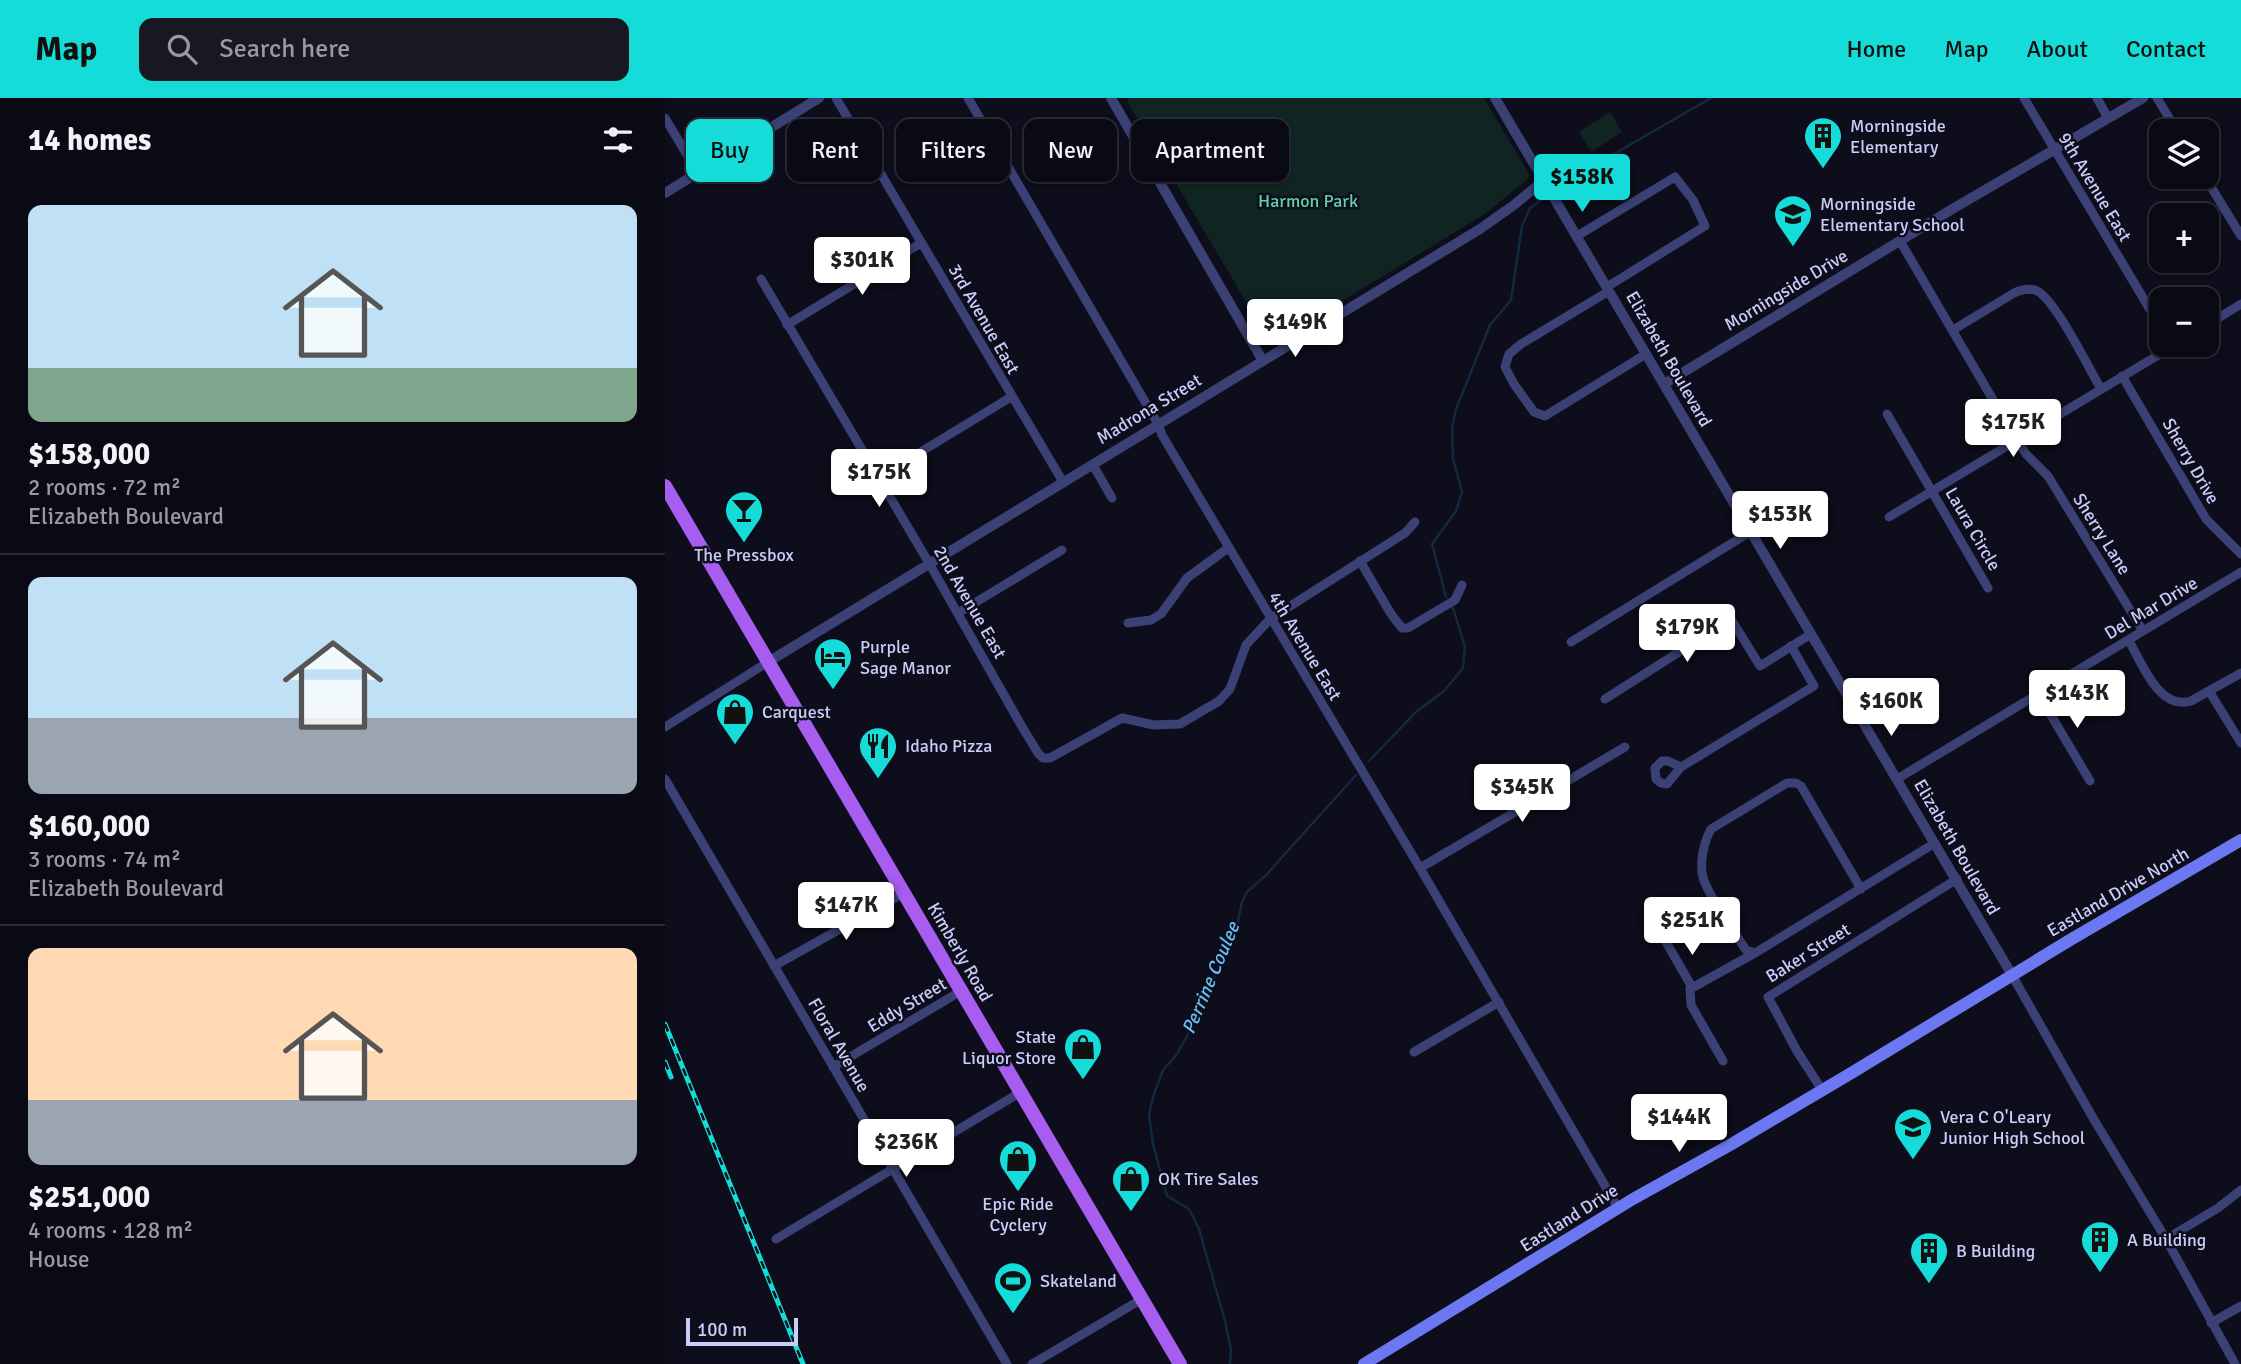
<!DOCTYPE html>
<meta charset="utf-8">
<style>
:root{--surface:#0a0a14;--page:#181822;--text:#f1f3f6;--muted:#999aa0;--line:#2a2b34;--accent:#15dcd8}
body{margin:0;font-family:Signika,sans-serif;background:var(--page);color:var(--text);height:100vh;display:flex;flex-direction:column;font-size:26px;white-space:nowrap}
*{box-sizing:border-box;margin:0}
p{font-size:23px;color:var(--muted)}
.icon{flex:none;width:38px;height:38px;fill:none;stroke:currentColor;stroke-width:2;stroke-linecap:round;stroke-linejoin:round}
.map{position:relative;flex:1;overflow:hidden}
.panel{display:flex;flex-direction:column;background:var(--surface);width:665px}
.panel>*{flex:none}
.banner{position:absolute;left:21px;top:21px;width:665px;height:63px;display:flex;gap:14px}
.fabs{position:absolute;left:1484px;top:21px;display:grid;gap:14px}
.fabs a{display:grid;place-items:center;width:70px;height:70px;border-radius:14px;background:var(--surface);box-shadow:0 2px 5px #0004,0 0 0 2px var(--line);font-size:35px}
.scale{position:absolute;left:21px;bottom:18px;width:112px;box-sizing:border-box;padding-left:7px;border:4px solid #cbccfa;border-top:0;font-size:19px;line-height:24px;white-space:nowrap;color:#cbccfa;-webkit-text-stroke:5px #0d0d1b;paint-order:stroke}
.price{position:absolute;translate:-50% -60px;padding:0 16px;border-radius:7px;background:#fff;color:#222;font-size:23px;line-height:46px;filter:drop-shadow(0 2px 4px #0008)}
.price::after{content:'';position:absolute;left:50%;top:42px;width:21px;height:16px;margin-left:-10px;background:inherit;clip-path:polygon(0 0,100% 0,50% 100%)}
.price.active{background:var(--accent);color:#111}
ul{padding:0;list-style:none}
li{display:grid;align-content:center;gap:14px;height:371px;padding:0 28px}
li+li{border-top:2px solid var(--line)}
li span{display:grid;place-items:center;height:217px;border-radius:14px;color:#555}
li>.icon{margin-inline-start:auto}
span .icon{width:126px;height:126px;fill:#fffc;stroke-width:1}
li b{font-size:30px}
h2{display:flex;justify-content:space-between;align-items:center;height:84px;padding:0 28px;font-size:30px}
.chip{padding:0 24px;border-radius:14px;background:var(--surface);box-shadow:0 2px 5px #0004,0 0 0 2px var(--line);font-size:24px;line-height:63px}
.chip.active{background:var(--accent);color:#111}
header{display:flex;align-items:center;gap:42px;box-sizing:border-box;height:98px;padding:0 35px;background:var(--accent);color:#111}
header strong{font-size:33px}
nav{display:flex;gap:38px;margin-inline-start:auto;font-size:24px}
.search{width:490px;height:63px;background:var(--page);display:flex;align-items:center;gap:18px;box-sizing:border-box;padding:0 24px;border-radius:14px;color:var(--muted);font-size:26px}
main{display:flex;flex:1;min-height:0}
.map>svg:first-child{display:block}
.green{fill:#102421}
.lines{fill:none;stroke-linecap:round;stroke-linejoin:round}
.stream{stroke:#122a3f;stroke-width:2.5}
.minor{stroke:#3c4175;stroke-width:9}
.tertiary{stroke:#3c4175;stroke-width:10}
.secondary{stroke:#6c78f1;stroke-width:12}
.primary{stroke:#a75def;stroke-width:14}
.rail-casing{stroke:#15dcd8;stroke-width:5}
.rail{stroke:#0d0d1b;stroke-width:2.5;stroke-dasharray:8;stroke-linecap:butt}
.labels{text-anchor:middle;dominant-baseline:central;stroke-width:5;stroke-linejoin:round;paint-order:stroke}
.poi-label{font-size:18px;fill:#cbccfa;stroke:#0d0d1b;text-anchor:start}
.street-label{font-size:18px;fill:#cbccfa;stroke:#0d0d1b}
.park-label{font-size:18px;fill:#60d2a7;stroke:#0d0d1b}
.water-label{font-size:19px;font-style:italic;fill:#64c0f0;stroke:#0d0d1b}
</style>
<header>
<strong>Map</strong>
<div class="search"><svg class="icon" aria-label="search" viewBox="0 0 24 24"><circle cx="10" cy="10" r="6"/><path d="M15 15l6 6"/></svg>Search here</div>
<nav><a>Home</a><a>Map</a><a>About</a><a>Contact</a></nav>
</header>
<main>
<section class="panel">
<h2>14 homes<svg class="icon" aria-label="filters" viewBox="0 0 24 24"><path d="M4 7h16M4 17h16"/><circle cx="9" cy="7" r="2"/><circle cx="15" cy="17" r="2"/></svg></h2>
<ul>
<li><span style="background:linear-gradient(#bfe0f5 75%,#7fa58c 0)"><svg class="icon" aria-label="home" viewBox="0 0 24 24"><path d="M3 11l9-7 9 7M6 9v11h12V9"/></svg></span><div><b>$158,000</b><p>2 rooms · 72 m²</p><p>Elizabeth Boulevard</p></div></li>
<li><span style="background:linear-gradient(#bfe0f5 65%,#9aa5b1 0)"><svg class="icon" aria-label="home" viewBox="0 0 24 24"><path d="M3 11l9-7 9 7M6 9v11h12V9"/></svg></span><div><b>$160,000</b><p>3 rooms · 74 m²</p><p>Elizabeth Boulevard</p></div></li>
<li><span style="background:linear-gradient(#ffd9b3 70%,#9aa5b1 0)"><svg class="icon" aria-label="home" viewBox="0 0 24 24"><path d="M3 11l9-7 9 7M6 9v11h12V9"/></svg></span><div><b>$251,000</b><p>4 rooms · 128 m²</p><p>House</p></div></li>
</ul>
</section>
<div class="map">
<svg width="1576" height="1266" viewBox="0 0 1576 1266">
<rect width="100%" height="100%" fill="#0d0d1b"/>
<g class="green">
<polygon points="463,0 819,0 864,76 864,80 820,116 605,247 601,247 599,245 599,234 462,3"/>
<polygon points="945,14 957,34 926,54 914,34"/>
</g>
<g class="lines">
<g class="stream">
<polyline points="897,86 1046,0"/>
<polyline points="781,499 767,446 791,413 797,394 788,361 787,330 791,311 825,227 846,202 857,128 865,110 877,101"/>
<polyline points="704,663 751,614 779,593 798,570 800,549 788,510"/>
<polyline points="565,1266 566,1252 560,1223 534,1131 524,1111 502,1098 488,1046 484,1016 489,996 498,972 512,956 531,922 573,823 577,804 582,794 602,776 691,677"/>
</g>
<g class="minor">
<polyline points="171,0 398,384"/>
<polyline points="303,0 493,326 497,337 755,770 953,1110"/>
<polyline points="1359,0 1496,230"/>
<polyline points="1432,0 1443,20"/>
<polyline points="1492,0 1512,33"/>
<polyline points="0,20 33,75"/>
<polyline points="1540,79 1576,138"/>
<polyline points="912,138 1010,79 1028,102 1040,128 942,189"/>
<polyline points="1235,143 1351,341 1361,356 1383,378 1478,533"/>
<polyline points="96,181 264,465 356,627 373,655 378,660 385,660 457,620 489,627 515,626 554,603 565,591 581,547 605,521 740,435 750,424"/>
<polyline points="944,193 856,246 844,256 840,269 849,286 869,314 880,318 981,256"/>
<polyline points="122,227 256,145"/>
<polyline points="1542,227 1576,206"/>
<path d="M1288,232l61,-37c7,-3 13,-5 21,-3 19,6 54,79 66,99"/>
<polyline points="1457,278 1541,421 1576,456"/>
<polyline points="1222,316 1323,490"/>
<polyline points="428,367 447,400"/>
<polyline points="213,380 346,299"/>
<polyline points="1224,419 1510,247"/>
<polyline points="695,463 726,516 737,530 743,530 790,502 797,487"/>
<polyline points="293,515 397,452"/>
<polyline points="463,525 486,522 496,516 522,480 563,450"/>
<path d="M1464,543c13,22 30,70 62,60l50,-28"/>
<polyline points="906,544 1085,434"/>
<polyline points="1544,593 1576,645"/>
<polyline points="1374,597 1425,683"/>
<polyline points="940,601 1066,521 1095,568 1146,536"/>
<polyline points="0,629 103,564"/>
<polyline points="1016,669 1003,663 997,663 990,670 991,681 996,685 1002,686 1016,669 1149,588 1126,548"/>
<polyline points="0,681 342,1266"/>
<polyline points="1232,681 1576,474"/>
<polyline points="755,770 960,649"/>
<path d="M1196,791l-60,-103 -5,-3h-9l-76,46c-8,15 -13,38 -6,54 10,23 27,46 41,67l9,3 180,-110"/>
<polyline points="1001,844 1027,889"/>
<polyline points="109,868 239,795"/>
<polyline points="1347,877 1428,1020 1501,1141 1570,1266"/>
<polyline points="749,954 834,904"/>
<polyline points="1058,963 1026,907 1025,891 1090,855"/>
<polyline points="168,969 296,893"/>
<polyline points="1157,992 1132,953 1103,899 1292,781"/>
<polyline points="111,1141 356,994"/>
<polyline points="1501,1141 1553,1110 1576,1092"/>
<polyline points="1546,1225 1576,1208"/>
<polyline points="367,1266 477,1201"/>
</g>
<g class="tertiary">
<polyline points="446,0 598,263"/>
<polyline points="830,0 1347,877"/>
<polyline points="0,95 154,0"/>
<polyline points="999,286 1289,110 1478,0"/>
<polyline points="103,564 815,131 849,107 879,82"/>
</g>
<polyline class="secondary" points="699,1266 968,1101 1065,1047 1188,974 1405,842 1576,742"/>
<polyline class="primary" points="0,388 515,1266"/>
<defs>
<g id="rail">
<polyline points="0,926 138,1266"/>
<polyline points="0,964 6,979"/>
</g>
</defs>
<use href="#rail" class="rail-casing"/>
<use href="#rail" class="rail"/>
</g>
<defs>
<symbol id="building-pin" viewBox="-11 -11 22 30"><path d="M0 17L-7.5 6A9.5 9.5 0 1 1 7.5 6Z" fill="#15dcd8" stroke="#0d0d1b"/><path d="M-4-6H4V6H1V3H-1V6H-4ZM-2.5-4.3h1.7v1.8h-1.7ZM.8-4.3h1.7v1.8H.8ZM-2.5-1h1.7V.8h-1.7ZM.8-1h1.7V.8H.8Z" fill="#111"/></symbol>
<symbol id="school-pin" viewBox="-11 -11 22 30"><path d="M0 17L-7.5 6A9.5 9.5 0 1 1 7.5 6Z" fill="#15dcd8" stroke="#0d0d1b"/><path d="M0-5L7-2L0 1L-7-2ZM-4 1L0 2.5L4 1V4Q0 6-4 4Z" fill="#111"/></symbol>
<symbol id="bar-pin" viewBox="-11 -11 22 30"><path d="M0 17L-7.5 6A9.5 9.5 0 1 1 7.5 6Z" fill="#15dcd8" stroke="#0d0d1b"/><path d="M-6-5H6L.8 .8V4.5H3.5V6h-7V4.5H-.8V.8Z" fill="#111"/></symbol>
<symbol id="hotel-pin" viewBox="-11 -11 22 30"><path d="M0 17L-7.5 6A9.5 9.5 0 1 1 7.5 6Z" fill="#15dcd8" stroke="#0d0d1b"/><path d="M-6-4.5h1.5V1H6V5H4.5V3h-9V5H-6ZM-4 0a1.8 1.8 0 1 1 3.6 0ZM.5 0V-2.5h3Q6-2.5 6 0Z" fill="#111"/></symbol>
<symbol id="shop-pin" viewBox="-11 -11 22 30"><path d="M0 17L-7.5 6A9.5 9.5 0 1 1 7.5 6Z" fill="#15dcd8" stroke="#0d0d1b"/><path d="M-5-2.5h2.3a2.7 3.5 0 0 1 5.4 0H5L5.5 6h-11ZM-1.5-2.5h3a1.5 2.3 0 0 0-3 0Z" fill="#111"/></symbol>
<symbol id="restaurant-pin" viewBox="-11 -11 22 30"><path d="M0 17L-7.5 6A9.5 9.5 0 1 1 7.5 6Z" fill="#15dcd8" stroke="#0d0d1b"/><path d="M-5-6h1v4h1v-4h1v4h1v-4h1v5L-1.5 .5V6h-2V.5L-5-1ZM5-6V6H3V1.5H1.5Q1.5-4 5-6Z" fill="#111"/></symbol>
<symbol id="stadium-pin" viewBox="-11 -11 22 30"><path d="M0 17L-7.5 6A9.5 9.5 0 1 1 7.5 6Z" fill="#15dcd8" stroke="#0d0d1b"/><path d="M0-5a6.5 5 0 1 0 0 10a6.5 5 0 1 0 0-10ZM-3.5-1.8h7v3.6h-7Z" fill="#111"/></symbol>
</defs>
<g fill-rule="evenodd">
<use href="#building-pin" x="1136" y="16" width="44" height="60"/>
<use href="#school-pin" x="1106" y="94" width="44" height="60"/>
<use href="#bar-pin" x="57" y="390" width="44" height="60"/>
<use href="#hotel-pin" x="146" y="537" width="44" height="60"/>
<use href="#shop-pin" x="48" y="592" width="44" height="60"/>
<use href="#restaurant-pin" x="191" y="626" width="44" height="60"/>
<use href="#shop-pin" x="396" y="927" width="44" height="60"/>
<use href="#school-pin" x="1226" y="1007" width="44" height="60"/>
<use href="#shop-pin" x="331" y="1039" width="44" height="60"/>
<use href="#shop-pin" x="444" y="1059" width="44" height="60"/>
<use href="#building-pin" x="1413" y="1120" width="44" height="60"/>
<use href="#building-pin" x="1242" y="1131" width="44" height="60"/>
<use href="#stadium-pin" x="326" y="1161" width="44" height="60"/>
</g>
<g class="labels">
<g class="poi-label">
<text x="1185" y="28">Morningside<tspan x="1185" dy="21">Elementary</tspan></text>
<text x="1155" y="106">Morningside<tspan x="1155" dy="21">Elementary School</tspan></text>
<text x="79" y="457" text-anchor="middle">The Pressbox</text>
<text x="195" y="549">Purple<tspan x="195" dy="21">Sage Manor</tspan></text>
<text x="97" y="614">Carquest</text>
<text x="240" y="648">Idaho Pizza</text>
<text x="391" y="939" text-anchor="end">State<tspan x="391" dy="21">Liquor Store</tspan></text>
<text x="1275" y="1019">Vera C O'Leary<tspan x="1275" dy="21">Junior High School</tspan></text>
<text x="493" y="1081">OK Tire Sales</text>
<text x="353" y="1106" text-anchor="middle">Epic Ride<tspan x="353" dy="21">Cyclery</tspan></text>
<text x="1462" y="1142">A Building</text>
<text x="1291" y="1153">B Building</text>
<text x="375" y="1183">Skateland</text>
</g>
<g class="street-label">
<text transform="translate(1430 89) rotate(59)">9th Avenue East</text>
<text transform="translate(1121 192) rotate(-31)">Morningside Drive</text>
<text transform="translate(319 221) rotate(60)">3rd Avenue East</text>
<text transform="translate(1004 261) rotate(60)">Elizabeth Boulevard</text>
<text transform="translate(484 311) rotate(-31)">Madrona Street</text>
<text transform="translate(1526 363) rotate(60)">Sherry Drive</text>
<text transform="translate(1308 431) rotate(60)">Laura Circle</text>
<text transform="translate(1437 436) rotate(58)">Sherry Lane</text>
<text transform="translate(305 504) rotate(60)">2nd Avenue East</text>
<text transform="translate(1486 510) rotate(-31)">Del Mar Drive</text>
<text transform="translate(640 548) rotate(59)">4th Avenue East</text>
<text transform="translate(1292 749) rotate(60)">Elizabeth Boulevard</text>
<text transform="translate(1453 794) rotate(-30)">Eastland Drive North</text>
<text transform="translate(295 854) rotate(60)">Kimberly Road</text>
<text transform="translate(1143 855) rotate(-32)">Baker Street</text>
<text transform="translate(242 907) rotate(-31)">Eddy Street</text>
<text transform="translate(174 947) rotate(60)">Floral Avenue</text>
<text transform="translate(904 1120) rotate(-32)">Eastland Drive</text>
</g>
<g class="park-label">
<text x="643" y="103">Harmon Park</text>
</g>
<g class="water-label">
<text transform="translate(546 880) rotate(-67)">Perrine Coulee</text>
</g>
</g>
</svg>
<div class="fabs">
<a><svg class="icon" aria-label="layers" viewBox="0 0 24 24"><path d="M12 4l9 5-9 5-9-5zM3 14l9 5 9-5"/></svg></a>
<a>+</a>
<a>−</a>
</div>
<div class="scale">100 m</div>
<b class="price active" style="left:917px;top:116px">$158K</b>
<b class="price" style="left:197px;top:199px">$301K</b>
<b class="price" style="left:630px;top:261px">$149K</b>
<b class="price" style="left:1348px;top:361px">$175K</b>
<b class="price" style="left:214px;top:411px">$175K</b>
<b class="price" style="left:1115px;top:453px">$153K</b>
<b class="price" style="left:1022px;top:566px">$179K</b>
<b class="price" style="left:1412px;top:632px">$143K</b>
<b class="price" style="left:1226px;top:640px">$160K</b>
<b class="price" style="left:857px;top:726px">$345K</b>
<b class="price" style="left:181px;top:844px">$147K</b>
<b class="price" style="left:1027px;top:859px">$251K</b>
<b class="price" style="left:1014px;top:1056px">$144K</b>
<b class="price" style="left:241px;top:1081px">$236K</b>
<div class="banner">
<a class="chip active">Buy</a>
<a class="chip">Rent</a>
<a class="chip">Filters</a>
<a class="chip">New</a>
<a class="chip">Apartment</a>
</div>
</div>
</main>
